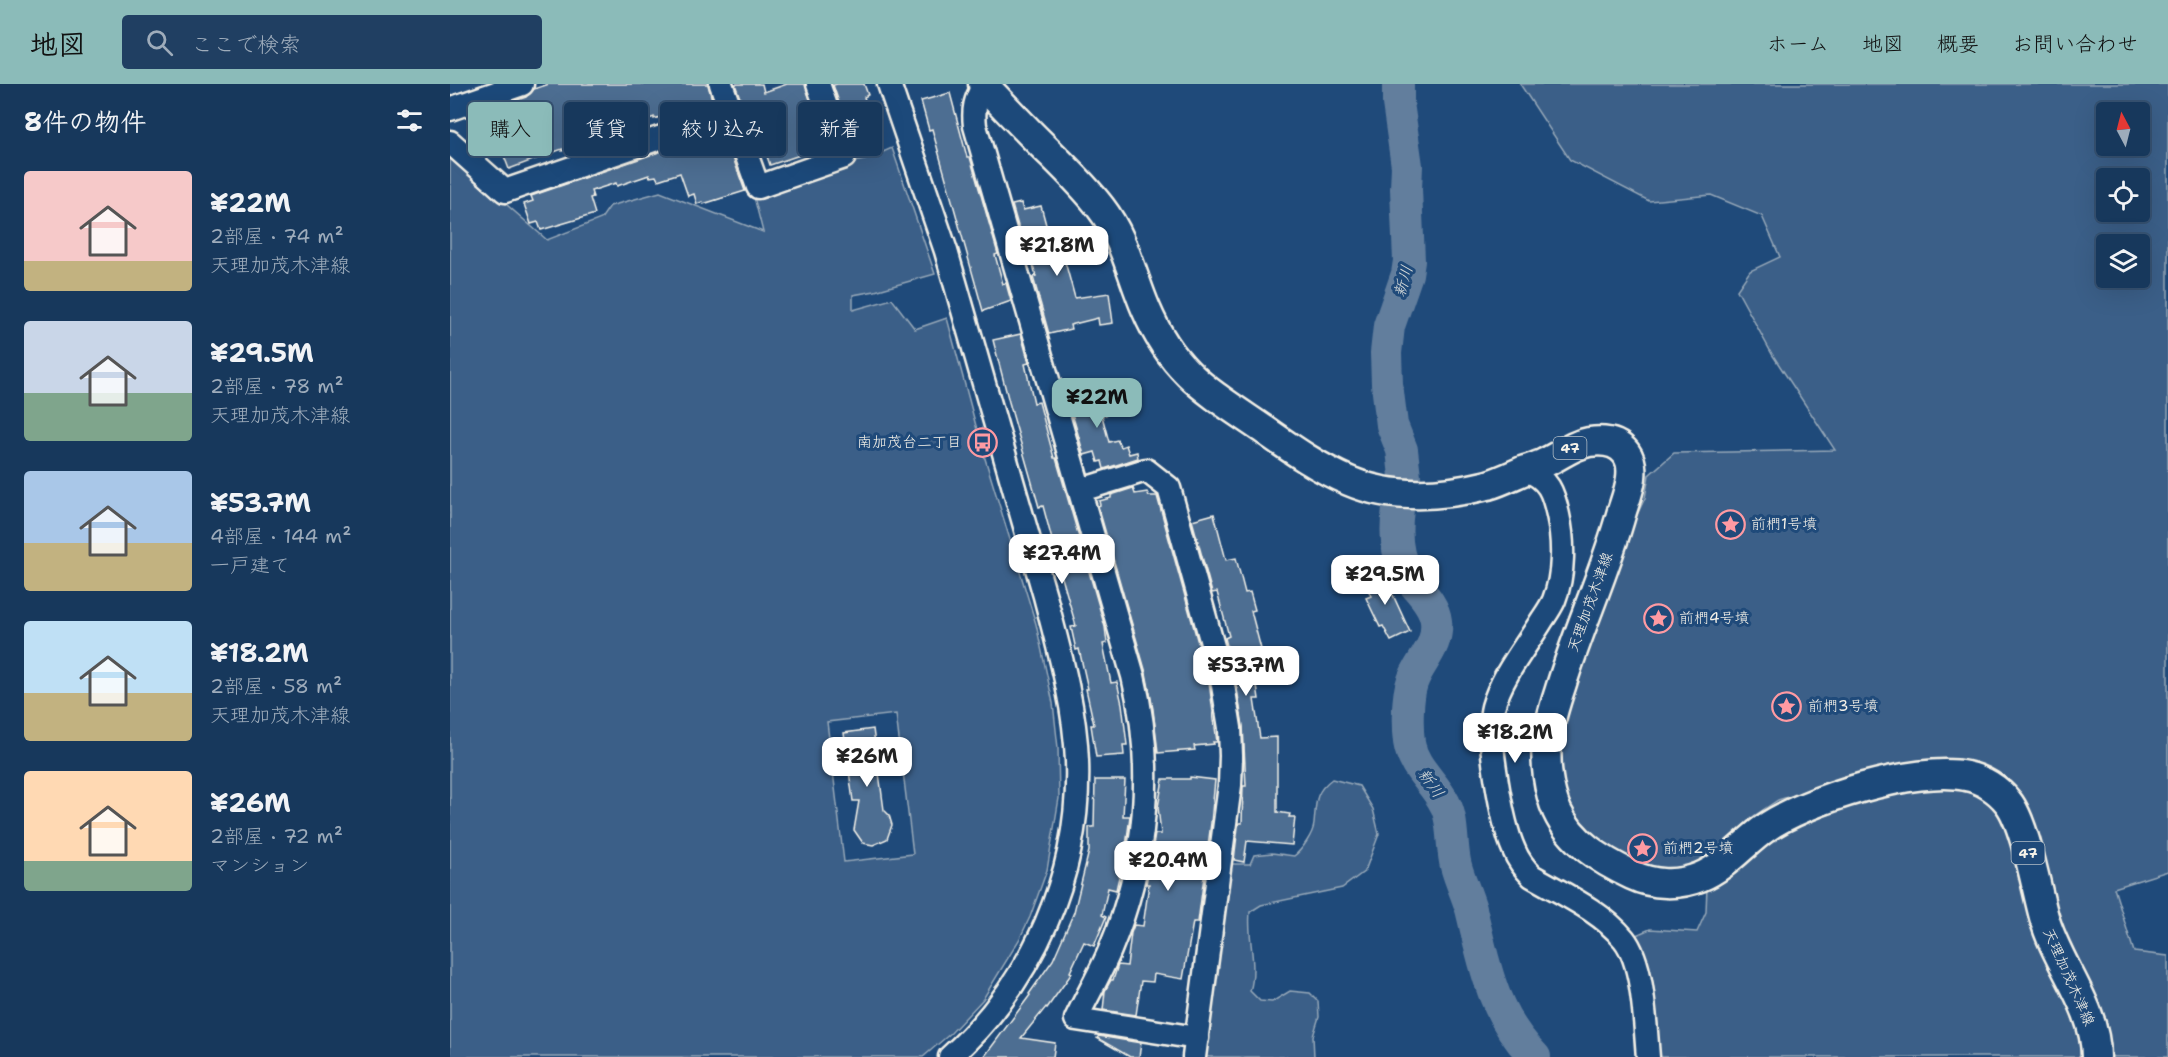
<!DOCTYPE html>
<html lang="ja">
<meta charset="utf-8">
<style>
:root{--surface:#17385c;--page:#203f62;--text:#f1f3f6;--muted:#9eacbb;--line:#365272;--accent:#8bbbb9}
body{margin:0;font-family:"Shantell Sans","Klee One",sans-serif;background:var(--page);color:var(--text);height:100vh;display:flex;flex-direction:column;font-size:22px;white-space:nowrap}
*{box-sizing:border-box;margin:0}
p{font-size:20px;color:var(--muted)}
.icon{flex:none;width:33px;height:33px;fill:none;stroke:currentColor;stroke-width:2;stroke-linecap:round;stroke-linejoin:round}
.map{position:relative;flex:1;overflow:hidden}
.details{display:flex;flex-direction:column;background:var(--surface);width:450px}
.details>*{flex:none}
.top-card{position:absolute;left:18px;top:18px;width:570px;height:54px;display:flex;gap:12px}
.needle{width:39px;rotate:353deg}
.buttons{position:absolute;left:1646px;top:18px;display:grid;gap:12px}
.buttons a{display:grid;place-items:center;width:54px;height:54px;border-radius:6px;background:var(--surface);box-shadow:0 6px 24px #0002,0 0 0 2px var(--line);font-size:30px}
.price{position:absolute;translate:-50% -51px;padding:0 14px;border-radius:12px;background:#fff;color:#222;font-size:20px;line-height:39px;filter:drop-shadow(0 2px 3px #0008)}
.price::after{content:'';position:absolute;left:50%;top:36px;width:18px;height:14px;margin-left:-9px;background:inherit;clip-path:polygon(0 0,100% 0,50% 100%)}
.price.current{background:var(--accent);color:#111}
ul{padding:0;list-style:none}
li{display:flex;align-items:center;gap:18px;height:150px;padding:0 24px}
li span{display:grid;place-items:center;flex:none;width:168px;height:120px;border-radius:6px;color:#555}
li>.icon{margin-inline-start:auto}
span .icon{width:72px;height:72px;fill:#fffc;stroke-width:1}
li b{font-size:26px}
h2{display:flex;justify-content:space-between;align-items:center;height:72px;padding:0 24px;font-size:26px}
.chip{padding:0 21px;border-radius:6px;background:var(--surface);box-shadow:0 6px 24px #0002,0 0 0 2px var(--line);font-size:21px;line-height:54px}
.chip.current{background:var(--accent);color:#111}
header{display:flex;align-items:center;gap:36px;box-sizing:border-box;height:84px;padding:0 30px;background:var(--accent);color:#111}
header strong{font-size:28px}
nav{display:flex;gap:33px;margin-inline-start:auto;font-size:21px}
.search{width:420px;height:54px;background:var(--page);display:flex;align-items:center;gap:15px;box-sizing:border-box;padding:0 21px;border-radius:6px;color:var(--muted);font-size:22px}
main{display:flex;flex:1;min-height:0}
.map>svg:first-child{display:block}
.green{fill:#3a5f88;stroke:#97a8b8;stroke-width:1.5;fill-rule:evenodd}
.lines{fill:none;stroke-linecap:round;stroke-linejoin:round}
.river{stroke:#627e9d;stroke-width:32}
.building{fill:#4d6e92;stroke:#f4f1e8;stroke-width:1.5}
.minor-casing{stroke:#f4f1e8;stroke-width:27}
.major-casing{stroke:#f4f1e8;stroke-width:33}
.minor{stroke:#1f4a7a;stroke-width:22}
.major{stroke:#1f4a7a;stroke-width:28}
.labels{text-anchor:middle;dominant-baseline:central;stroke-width:6;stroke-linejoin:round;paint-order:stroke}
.shield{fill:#1f4a7a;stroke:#b4bfc7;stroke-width:1.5}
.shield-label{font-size:14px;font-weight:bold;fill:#f4f1e8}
.poi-label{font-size:15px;fill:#f4f1e8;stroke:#1f4a7a;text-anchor:start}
.street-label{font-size:15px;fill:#f4f1e8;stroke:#1f4a7a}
.water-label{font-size:16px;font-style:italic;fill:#dee0dd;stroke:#1f4a7a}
</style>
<header>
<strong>地図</strong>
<div class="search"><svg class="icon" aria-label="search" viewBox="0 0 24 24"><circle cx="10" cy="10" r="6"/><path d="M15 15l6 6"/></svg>ここで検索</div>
<nav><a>ホーム</a><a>地図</a><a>概要</a><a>お問い合わせ</a></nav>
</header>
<main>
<section class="details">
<h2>8件の物件<svg class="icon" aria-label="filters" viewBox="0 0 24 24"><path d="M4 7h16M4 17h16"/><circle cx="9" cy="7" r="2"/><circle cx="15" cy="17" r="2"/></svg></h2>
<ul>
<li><span style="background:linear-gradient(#f6c9c9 75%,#c2b280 0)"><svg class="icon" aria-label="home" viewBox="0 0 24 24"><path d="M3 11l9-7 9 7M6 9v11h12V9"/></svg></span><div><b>¥22M</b><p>2部屋 · 74 m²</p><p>天理加茂木津線</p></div></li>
<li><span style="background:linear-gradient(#c9d6e8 60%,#7fa58c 0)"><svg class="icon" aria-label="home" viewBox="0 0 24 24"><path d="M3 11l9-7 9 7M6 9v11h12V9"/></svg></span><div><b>¥29.5M</b><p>2部屋 · 78 m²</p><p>天理加茂木津線</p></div></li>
<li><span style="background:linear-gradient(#a9c7e8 60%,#c2b280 0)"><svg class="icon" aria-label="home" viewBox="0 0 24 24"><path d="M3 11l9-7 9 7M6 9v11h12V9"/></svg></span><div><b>¥53.7M</b><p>4部屋 · 144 m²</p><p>一戸建て</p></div></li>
<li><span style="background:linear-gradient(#bfe0f5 60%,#c2b280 0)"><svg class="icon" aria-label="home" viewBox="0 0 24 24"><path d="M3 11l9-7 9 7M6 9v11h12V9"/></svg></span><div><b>¥18.2M</b><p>2部屋 · 58 m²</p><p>天理加茂木津線</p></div></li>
<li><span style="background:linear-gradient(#ffd9b3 75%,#7fa58c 0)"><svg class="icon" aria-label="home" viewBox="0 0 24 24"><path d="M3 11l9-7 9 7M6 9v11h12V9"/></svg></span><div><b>¥26M</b><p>2部屋 · 72 m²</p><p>マンション</p></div></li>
</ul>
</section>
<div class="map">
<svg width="1718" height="973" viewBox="0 0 1718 973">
<rect width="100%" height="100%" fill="#1f4a7a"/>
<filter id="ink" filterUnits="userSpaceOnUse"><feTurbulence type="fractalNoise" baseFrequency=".0167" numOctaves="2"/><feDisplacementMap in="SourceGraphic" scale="12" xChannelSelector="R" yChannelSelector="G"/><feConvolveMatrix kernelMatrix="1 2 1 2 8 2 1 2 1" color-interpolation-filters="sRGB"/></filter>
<g filter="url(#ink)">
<g class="green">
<path d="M1070,0h648v787l-54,17 20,64 34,4v101h-62l-112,-280 -160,6 -56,17 -27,18 -36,36 -24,13 -38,5 -50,-25 -32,-35 -14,-40 8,-64 57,-162 23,-48 4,-23 25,-22 161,-3 -63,-96 -35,-64 13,-19 30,-14 -18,-41 -51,-21 -62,6 -79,-41zM1656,28h33v34h-33zM1656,94h33v34h-33zM1656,160h33v34h-33z"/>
<path d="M442,64l43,126 -60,17 -22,4v15l39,-11 23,30 32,-11 36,134 53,172 17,79 5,45 1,50 -12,72 -17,47 -11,23 -36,59 -32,34 -28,24h-473v-902l97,85 54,-21 9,-13 50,-14 103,40 -9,-35 98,-35 13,-2zM446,630l17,140 -69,8 -17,-140z"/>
<path d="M882,695l27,7 14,23 6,25 -14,37 -23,17 -81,17 -11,7c-3,26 8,53 0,79l10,10 12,1 18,-11 20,2 8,8 1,16 -6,19 1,21h-115l28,-193h23l4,-9 18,-2 22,3c8,-6 19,-22 20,-32 2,-20 0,-32 18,-45z"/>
<path d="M1468,702c36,2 54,-2 82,24l76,202 8,45h-431l-26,-118 23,-10 47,3 9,-20 1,-25 81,-60 56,-27z"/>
</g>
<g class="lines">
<g class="river">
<polyline points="948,0 948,19 957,82 956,105 959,177 957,190 939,242 936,269 937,300 942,341 952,366 955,392"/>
<path d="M948,425c-3,22 -3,45 9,66 10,14 27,28 29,46 3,27 -17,40 -24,62 -5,14 -5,44 -3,59 4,27 25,39 36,62 9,16 6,44 11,62 4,15 11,29 15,43 14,57 21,105 64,148"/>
</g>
</g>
<g class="building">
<polygon points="99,0 258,0 262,16 247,21 249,26 212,39 210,33 204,35 204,33 167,47 168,49 112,67 112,65 59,85 51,64 54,62 41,25 76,13 84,5"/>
<polygon points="285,0 312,0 314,8 337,0 355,0 375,60 373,66 363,69 362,67 320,81 307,43 301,45"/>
<polygon points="387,0 414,0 418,11 414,13 428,52 406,60 402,56 383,1"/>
<polygon points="500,9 517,73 520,73 548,170 545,171 553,200 556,199 561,217 533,227 482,45 479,46 471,17"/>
<polygon points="273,46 295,107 253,120 252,118 247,120 244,110 238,112 230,89 208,96 206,92 200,93 199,91 167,102 166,99 141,107 143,113 140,114 145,130 91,146 88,138 81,140 74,120 83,117 81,112"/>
<polygon points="571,119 573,126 591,122 599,152 611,149 614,162 611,163 625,214 659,209 663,239 649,241 648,234 620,241 621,245 599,250 583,193 586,192 578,162 574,163 562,121"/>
<polygon points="571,250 579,279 575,280 584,319 589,318 604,374 606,374 655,543 657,559 653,560 661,599 667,598 672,620 677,661 673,661 674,671 646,673 641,641 644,641 636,605 638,605 629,565 626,566 621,543 626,542 611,490 607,491 602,475 604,474 602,468 605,467 593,422 589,423 559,318 543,256"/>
<polygon points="655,305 662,329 652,332 659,358 667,356 671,363 676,361 679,370 687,368 688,374 654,385 652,377 648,378 645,368 634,371 619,319 623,317 622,312"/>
<polygon points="683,404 685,410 697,408 699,412 707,412 759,598 767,658 763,658 764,660 744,662 745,666 708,669 703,625 696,589 648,422 650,421 649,417 661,414 661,411"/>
<polygon points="764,430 776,476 786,474 795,509 800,508 805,526 801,527 811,565 802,568 809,615 804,615 810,654 827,653 827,728 840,730 839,733 845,733 842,761 797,757 794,778 784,776 788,743 789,739 792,739 793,702 796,702 793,642 785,593 775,554 779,552 767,508 762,509 742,436"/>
<polygon points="931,485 960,548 941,557 933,542 930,543 916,514 921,512 913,494"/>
<polygon points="423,645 434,726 439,731 442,741 437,755 423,761 413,759 404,746 409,717 403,717 394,649"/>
<polygon points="740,693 765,696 761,739 748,838 743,838 733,895 704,890 703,898 691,897 686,931 653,926 655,907 661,896 663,896 668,881 677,882 681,849 684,841 693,842 699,800 696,800 705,750 711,750 708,723 713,695 740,695"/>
<polygon points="645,696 675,696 673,732 680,732 676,762 666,806 658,804 652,831 656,833 644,862 634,858 620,888 622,889 597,924 596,923 571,954 605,959 603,973 534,973 580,911 579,910 603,876 624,828 639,767 639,743 644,743"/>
<polygon points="649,952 691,959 689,973 680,973 647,954"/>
</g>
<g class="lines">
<defs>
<g id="minor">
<polyline points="271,0 308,103 394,73 368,0"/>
<path d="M439,0l57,167 99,345c14,54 30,109 32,165 4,113 -44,221 -127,296"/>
<path d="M534,1c-9,15 -11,24 -9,41l158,550c22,91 14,186 -23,274 -10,24 -23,46 -34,69l121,19"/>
<polyline points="0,25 72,0"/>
<polyline points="0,58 55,107 282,29"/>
<path d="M1076,386c23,9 27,22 32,45 6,26 6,60 -4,85 -3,7 -8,14 -12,20 -17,28 -40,55 -49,87 -7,27 9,117 21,143 4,10 10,18 18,26 31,18 69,35 92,63 20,25 21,86 24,118"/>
<polyline points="631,406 696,386 719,404 772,595 780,644 781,672 780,701 744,973"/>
</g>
<path id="major" d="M533,0c18,19 37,39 56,58 21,21 44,42 62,66 24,31 30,66 45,101 27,64 63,83 117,120 27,19 55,39 86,52 44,19 94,15 139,4 13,-4 25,-10 37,-15 2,0 18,-6 19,-7 16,-7 28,-18 45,-21 14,-2 28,-1 37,11 12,16 1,42 -4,58 -16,59 -42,114 -60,172 -6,19 -13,38 -15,58 -2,22 1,49 10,70 14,31 45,50 75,64 21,10 46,11 68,2 25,-10 43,-33 64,-48 40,-29 154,-64 202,-53 16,3 32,13 42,26 17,21 28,86 36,115 13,48 52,89 52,140"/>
</defs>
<use href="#minor" class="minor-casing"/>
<use href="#major" class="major-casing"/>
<use href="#minor" class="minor"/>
<use href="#major" class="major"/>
</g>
</g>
<defs>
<symbol id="bus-ring" viewBox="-11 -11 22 22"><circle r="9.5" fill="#1f4a7a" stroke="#ff9aa2" stroke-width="1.5"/><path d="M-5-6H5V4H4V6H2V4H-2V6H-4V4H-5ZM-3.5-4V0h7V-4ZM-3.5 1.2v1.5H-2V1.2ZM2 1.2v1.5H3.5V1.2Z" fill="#ff9aa2"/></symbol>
<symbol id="sight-ring" viewBox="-11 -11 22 22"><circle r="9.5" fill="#1f4a7a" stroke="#ff9aa2" stroke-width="1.5"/><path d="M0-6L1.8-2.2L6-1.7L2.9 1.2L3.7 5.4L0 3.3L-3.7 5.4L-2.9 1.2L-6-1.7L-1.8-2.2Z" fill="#ff9aa2"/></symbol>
</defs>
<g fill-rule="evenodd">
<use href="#bus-ring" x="516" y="342" width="33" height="33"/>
<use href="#sight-ring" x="1264" y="424" width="33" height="33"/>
<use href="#sight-ring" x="1192" y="518" width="33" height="33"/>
<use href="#sight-ring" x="1320" y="606" width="33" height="33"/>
<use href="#sight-ring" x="1176" y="748" width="33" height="33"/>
</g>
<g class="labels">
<g class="shield">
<rect x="1103.5" y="353" width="33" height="22" rx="4.5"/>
<rect x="1561.5" y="758" width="33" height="22" rx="4.5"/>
</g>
<g class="shield-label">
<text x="1120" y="364">47</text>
<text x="1578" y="769">47</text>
</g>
<g class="poi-label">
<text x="512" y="358" text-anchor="end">南加茂台二丁目</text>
<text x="1301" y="440">前椚1号墳</text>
<text x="1229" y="534">前椚4号墳</text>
<text x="1358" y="622">前椚3号墳</text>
<text x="1213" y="764">前椚2号墳</text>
</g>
<g class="street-label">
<text transform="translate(1140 518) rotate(-70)">天理加茂木津線</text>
<text transform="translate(1619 893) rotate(66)">天理加茂木津線</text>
</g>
<g class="water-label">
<text transform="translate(953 197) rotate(-74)">新川</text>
<text transform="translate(981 699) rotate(54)">新川</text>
</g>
</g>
</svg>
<div class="buttons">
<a><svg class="needle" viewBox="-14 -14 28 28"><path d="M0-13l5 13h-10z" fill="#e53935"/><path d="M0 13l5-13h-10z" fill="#9eacbb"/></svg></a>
<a><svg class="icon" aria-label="locate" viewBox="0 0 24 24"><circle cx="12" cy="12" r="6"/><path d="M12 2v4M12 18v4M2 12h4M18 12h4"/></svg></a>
<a><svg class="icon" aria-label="layers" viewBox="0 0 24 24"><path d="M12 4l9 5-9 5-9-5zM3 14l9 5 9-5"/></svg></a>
</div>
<b class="price" style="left:607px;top:193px">¥21.8M</b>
<b class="price current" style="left:647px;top:345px">¥22M</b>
<b class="price" style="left:612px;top:501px">¥27.4M</b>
<b class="price" style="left:935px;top:522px">¥29.5M</b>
<b class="price" style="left:796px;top:613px">¥53.7M</b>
<b class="price" style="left:1065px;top:680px">¥18.2M</b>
<b class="price" style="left:417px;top:704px">¥26M</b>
<b class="price" style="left:718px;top:808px">¥20.4M</b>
<div class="top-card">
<a class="chip current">購入</a>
<a class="chip">賃貸</a>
<a class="chip">絞り込み</a>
<a class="chip">新着</a>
</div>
</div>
</main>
